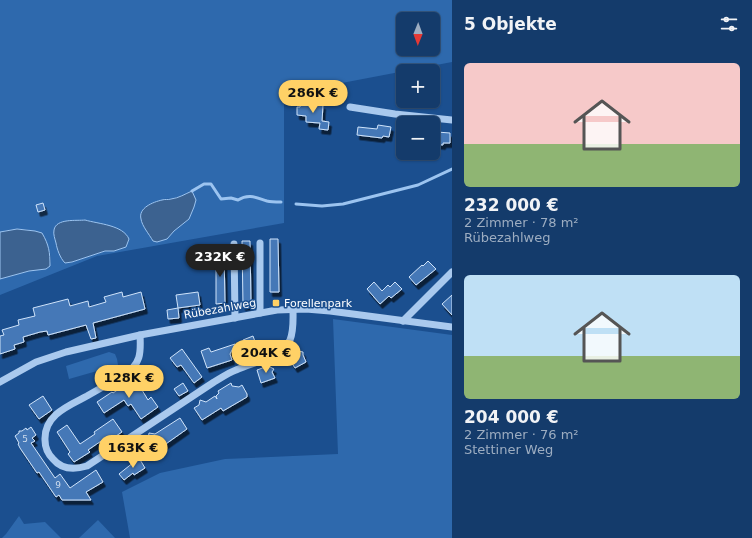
<!DOCTYPE html>
<html lang="de">
<meta charset="utf-8">
<style>
:root{--surface:#143b6b;--page:#214673;--text:#f1f3f6;--muted:#9dadc1;--line:#33557e;--accent:#ffd166}
body{margin:0;font-family:"DejaVu Sans",sans-serif;background:var(--page);color:var(--text);height:100vh;display:flex;flex-direction:column;font-size:15px;white-space:nowrap}
*{box-sizing:border-box;margin:0}
p{font-size:13px;color:var(--muted)}
.icon{flex:none;width:22px;height:22px;fill:none;stroke:currentColor;stroke-width:2;stroke-linecap:round;stroke-linejoin:round}
.map{position:relative;flex:1;overflow:hidden}
.drawer{display:flex;flex-direction:column;background:var(--surface);width:300px}
.drawer>*{flex:none}
.needle{width:26px;rotate:181deg}
.tools{position:absolute;left:396px;top:12px;display:grid;gap:8px}
.tools a{display:grid;place-items:center;width:44px;height:44px;border-radius:6px;background:var(--surface);box-shadow:0 1px 3px #0004,0 0 0 1px var(--line);font-size:20px}
.price{position:absolute;translate:-50% -34px;padding:0 9px;border-radius:14px;background:var(--accent);color:#111;font-size:13px;line-height:26px;filter:drop-shadow(0 1px 2px #0008)}
.price::after{content:'';position:absolute;left:50%;top:24px;width:12px;height:9px;margin-left:-6px;background:inherit;clip-path:polygon(0 0,100% 0,50% 100%)}
.price.current{background:#222;color:#fff}
ul{padding:0;list-style:none}
li{display:grid;align-content:center;gap:8px;height:212px;padding:0 12px}
li span{display:grid;place-items:center;height:124px;border-radius:6px;color:#555}
li>.icon{margin-inline-start:auto}
span .icon{width:72px;height:72px;fill:#fffc;stroke-width:1}
li b{font-size:17px}
h2{display:flex;justify-content:space-between;align-items:center;height:48px;padding:0 12px;font-size:17px}
main{display:flex;flex:1;min-height:0}
.map>svg:first-child{display:block}
.green{fill:#2e69ad;fill-rule:evenodd}
.water{fill:#3c6290;stroke:#9cc4f0}
.lines{fill:none;stroke-linecap:round;stroke-linejoin:round}
.stream{stroke:#9cc4f0;stroke-width:3}
.building{fill:#4478b7;stroke:#cfe3fa;filter:url(#shadow)}
.minor{stroke:#a9c9ee;stroke-width:7}
.poi-dot{fill:#ffd166;stroke:#1b4f8f;stroke-width:1.5}
.labels{text-anchor:middle;dominant-baseline:central;stroke-width:3;stroke-linejoin:round;paint-order:stroke}
.number-label{font-size:9px;fill:#d0dded}
.poi-label{font-size:11px;fill:#fff;stroke:#1b4f8f;text-anchor:start}
.street-label{font-size:11px;fill:#fff;stroke:#1b4f8f}
</style>
<main>
<div class="map">
<svg width="452" height="538" viewBox="0 0 452 538">
<defs>
<filter id="shadow"><feDropShadow dx="2.5" dy="4.5" stdDeviation="0" flood-color="#0009"/></filter>
</defs>
<rect width="100%" height="100%" fill="#1b4f8f"/>
<g class="green">
<path d="M0,0h452v62l-168,32v129l-187,33 -97,39v-16l29,-8 19,-3c4,-5 3,-12 1,-18 -6,-23 -29,-24 -49,-18zM403,19h30v30h-30zM192,191l2,16 -5,12 -15,12 -7,8 -4,-40c11,0 19,-3 29,-8zM85,220l30,8 8,4 -9,19h-9l-36,12z"/>
<polygon points="333,319 452,335 452,538 130,538 122,492 160,473 225,459 338,454"/>
<polygon points="109,352 115,354 117,359 118,365 69,379 66,366"/>
<polygon points="19,516 24,524 45,522 61,538 2,538 6,534"/>
<polygon points="98,520 115,538 79,538"/>
</g>
<g class="water">
<path d="M192,191l4,9 -2,7 -5,12 -15,12 -7,8 -10,3 -4,-1c-4,-7 -11,-15 -12,-22 -3,-11 12,-17 21,-19 3,-1 6,0 9,-1 8,-1 14,-5 21,-8z"/>
<path d="M85,220c14,4 38,5 44,19l-3,8 -12,4h-9l-33,11 -7,1c-5,-5 -8,-14 -9,-20 -1,-4 -3,-9 -2,-13 2,-12 23,-9 31,-10z"/>
<path d="M17,229l18,2 7,2c7,12 8,19 8,33l-4,3 -17,2 -29,8v-47z"/>
</g>
<g class="lines">
<g class="stream">
<path d="M192,191l12,-7h7l10,15 10,-1 7,2c11,-7 19,-2 29,1 4,1 9,1 14,1"/>
<polyline points="296,204 322,206 343,204 418,185 452,169"/>
</g>
</g>
<g class="building">
<polygon points="301,103 323,105 322,121 329,122 328,130 319,129 320,123 306,122 306,116 297,115 297,107 300,107"/>
<polygon points="378,125 391,127 389,137 383,136 382,138 357,135 358,127 377,129"/>
<polygon points="437,132 450,133 450,143 443,143 443,145 433,144 433,136 437,136"/>
<polygon points="43,203 45,210 38,212 36,205"/>
<polygon points="270,239 278,239 279,292 270,292"/>
<polygon points="242,241 250,241 251,305 243,306"/>
<polygon points="216,251 224,251 225,303 216,304"/>
<polygon points="428,261 436,269 416,285 409,277 422,265 423,266"/>
<polygon points="374,282 382,291 388,285 390,287 395,282 402,289 391,298 389,296 380,304 367,289"/>
<polygon points="122,292 123,297 141,292 145,309 93,323 96,338 91,339 86,325 48,335 47,331 40,332 23,337 24,342 14,345 15,349 0,354 0,336 4,335 2,330 19,325 18,320 35,316 33,308 68,299 70,306 88,301 89,307 106,302 104,297"/>
<polygon points="198,292 200,305 178,308 179,318 168,319 167,310 178,308 176,295"/>
<polygon points="452,295 452,315 442,304"/>
<polygon points="253,336 257,347 247,351 243,340"/>
<polygon points="235,344 230,354 232,360 207,368 201,351 209,348 211,352"/>
<polygon points="182,349 202,377 194,383 181,365 177,367 170,358"/>
<polygon points="298,351 303,352 303,355 306,362 295,368 288,357"/>
<polygon points="268,366 274,369 272,372 275,378 261,383 257,370"/>
<polygon points="134,379 139,381 139,385 148,400 151,397 158,407 141,419 131,404 128,406 124,400 104,413 97,402 112,392 113,393"/>
<polygon points="183,383 188,391 179,396 174,389"/>
<polygon points="231,383 232,386 239,387 242,385 247,394 247,397 223,411 221,408 202,420 194,408 199,405 200,400 206,402 215,396 217,399 216,396 219,393 218,391"/>
<polygon points="43,396 52,410 39,419 29,405"/>
<polygon points="180,418 187,429 153,453 145,441 148,439 149,433 155,434"/>
<polygon points="113,419 122,432 110,440 107,437 88,450 90,452 74,462 68,454 70,452 57,432 67,425 80,444 95,434 94,432"/>
<polygon points="31,427 36,435 32,438 35,441 31,443 55,478 60,474 70,488 96,470 103,482 86,492 91,500 62,500 59,495 56,497 39,472 37,473 20,448 18,444 19,443 15,436 19,433 19,431 22,431 26,428 27,430"/>
<polygon points="139,458 145,468 134,475 133,473 124,480 119,474"/>
</g>
<g class="lines">
<g class="minor">
<polyline points="350,107 395,114 452,120"/>
<polyline points="260,243 260,313"/>
<polyline points="234,244 235,318"/>
<polyline points="403,321 452,272"/>
<path d="M140,335c1,18 1,29 -16,40 -12,7 -25,14 -37,21 -19,10 -43,19 -42,44 0,7 3,14 8,19 9,11 21,11 34,7l127,-84c7,-4 14,-9 22,-12 17,-8 45,-12 54,-30 4,-10 3,-21 3,-31"/>
<polyline points="0,382 36,362 66,352 140,335 277,310 306,309 330,311 452,327"/>
</g>
</g>
<rect class="poi-dot" x="272" y="299" width="8" height="8" rx="2"/>
<g class="labels">
<g class="number-label">
<text x="25" y="439">5</text>
<text x="58" y="485">9</text>
</g>
<g class="poi-label">
<text x="284" y="303">Forellenpark</text>
</g>
<g class="street-label">
<text transform="translate(220 309) rotate(-10)">Rübezahlweg</text>
</g>
</g>
</svg>
<div class="tools">
<a><svg class="needle" viewBox="-14 -14 28 28"><path d="M0-13l5 13h-10z" fill="#e53935"/><path d="M0 13l5-13h-10z" fill="#9dadc1"/></svg></a>
<a>+</a>
<a>−</a>
</div>
<b class="price" style="left:313px;top:114px">286K €</b>
<b class="price current" style="left:220px;top:278px">232K €</b>
<b class="price" style="left:266px;top:374px">204K €</b>
<b class="price" style="left:129px;top:399px">128K €</b>
<b class="price" style="left:133px;top:469px">163K €</b>
</div>
<section class="drawer">
<h2>5 Objekte<svg class="icon" aria-label="filters" viewBox="0 0 24 24"><path d="M4 7h16M4 17h16"/><circle cx="9" cy="7" r="2"/><circle cx="15" cy="17" r="2"/></svg></h2>
<ul>
<li><span style="background:linear-gradient(#f6c9c9 65%,#8fb573 0)"><svg class="icon" aria-label="home" viewBox="0 0 24 24"><path d="M3 11l9-7 9 7M6 9v11h12V9"/></svg></span><div><b>232 000 €</b><p>2 Zimmer · 78 m²</p><p>Rübezahlweg</p></div></li>
<li><span style="background:linear-gradient(#bfe0f5 65%,#8fb573 0)"><svg class="icon" aria-label="home" viewBox="0 0 24 24"><path d="M3 11l9-7 9 7M6 9v11h12V9"/></svg></span><div><b>204 000 €</b><p>2 Zimmer · 76 m²</p><p>Stettiner Weg</p></div></li>
</ul>
</section>
</main>
